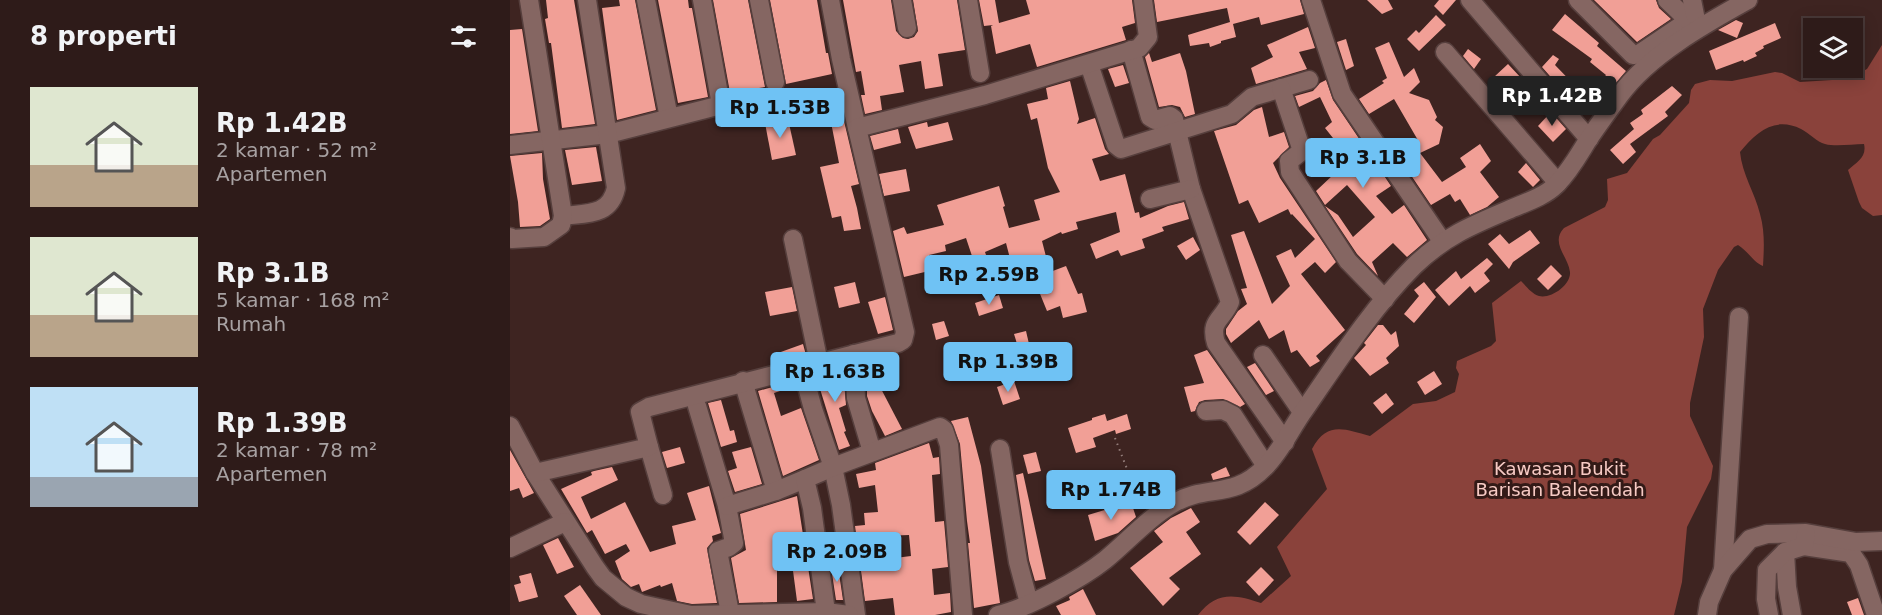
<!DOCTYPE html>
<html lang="id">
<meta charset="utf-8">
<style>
:root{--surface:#2e1b19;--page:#3a2826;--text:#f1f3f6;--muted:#a7a1a2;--line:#493938;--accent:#6fc2f4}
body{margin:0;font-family:"DejaVu Sans",sans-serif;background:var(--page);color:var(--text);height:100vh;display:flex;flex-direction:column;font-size:22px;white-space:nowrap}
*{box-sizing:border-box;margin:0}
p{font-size:20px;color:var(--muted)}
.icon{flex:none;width:33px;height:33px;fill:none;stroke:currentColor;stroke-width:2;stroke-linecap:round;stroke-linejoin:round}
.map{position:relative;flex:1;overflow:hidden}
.panel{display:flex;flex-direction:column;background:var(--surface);width:510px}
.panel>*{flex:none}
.buttons{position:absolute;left:1293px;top:18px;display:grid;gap:12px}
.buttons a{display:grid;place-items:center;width:60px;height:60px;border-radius:0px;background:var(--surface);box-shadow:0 3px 15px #0003,0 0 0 2px var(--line);font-size:30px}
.price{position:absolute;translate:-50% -51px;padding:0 14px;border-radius:6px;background:var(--accent);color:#111;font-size:20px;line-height:39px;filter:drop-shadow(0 2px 3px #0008)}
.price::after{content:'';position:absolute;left:50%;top:36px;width:18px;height:14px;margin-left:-9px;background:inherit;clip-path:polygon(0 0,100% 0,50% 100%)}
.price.active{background:#222;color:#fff}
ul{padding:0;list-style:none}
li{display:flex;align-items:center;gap:18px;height:150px;padding:0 30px}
li span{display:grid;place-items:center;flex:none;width:168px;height:120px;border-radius:0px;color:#555}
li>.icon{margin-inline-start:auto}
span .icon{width:72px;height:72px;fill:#fffc;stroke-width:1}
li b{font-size:26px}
h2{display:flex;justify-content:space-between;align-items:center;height:72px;padding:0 30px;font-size:26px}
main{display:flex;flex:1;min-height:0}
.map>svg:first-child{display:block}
.forest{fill:#8a423b}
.building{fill:#f19f96;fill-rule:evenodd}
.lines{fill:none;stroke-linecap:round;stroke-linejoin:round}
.minor-casing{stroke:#563f3d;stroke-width:21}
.path{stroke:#937d7a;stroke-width:2;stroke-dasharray:1.5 4.5;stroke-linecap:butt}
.minor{stroke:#856662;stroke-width:18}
.labels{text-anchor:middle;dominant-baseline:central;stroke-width:6;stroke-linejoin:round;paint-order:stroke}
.park-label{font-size:18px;fill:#f7cac4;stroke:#331a17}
</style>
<main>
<section class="panel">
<h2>8 properti<svg class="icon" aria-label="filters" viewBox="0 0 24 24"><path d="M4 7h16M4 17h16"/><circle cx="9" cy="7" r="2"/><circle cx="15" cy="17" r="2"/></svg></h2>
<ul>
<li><span style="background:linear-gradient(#dfe7d0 65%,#b9a48a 0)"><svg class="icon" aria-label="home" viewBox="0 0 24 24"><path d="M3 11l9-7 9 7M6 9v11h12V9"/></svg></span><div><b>Rp 1.42B</b><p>2 kamar · 52 m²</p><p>Apartemen</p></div></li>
<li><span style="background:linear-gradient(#dfe7d0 65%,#b9a48a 0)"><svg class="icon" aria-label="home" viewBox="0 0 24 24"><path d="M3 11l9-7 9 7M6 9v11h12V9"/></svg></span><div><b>Rp 3.1B</b><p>5 kamar · 168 m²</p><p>Rumah</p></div></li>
<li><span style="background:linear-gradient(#bfe0f5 75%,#9aa5b1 0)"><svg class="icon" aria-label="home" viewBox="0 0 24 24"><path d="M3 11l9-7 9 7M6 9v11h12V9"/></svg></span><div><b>Rp 1.39B</b><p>2 kamar · 78 m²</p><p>Apartemen</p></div></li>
</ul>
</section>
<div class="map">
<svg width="1372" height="615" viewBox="0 0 1372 615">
<rect width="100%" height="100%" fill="#3e2421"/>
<path class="forest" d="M1372,45v170l-9,1 -11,-8 -3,-6 -11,-32c9,-8 19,-13 16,-26 -12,0 -28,3 -39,0 -8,-2 -16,-11 -24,-15 -26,-13 -45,3 -61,23 2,22 15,41 20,62 5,18 4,34 3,52 -10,-4 -15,-15 -25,-21l-4,2 -16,23 -15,39 1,28 -14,66v13l23,50 -2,13 -24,48 -5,55 -8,33h-476c18,-24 37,-21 63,-12l30,-27 -14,-29 50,-58 -15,-40c15,-28 32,-20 58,-13l43,-32 23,-3 19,-9 4,-18 -3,-6 1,-7 34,-15 5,-5 -4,-38 29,-22c5,5 11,13 18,15 12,3 32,-11 31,-24 -2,-16 -20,-29 -6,-44l41,-21 3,-7 -1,-21 20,-6 26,-34 7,-4 29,-32 2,-13 4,-6 15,-4 22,1 43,-9 7,1 18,9 48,-3 19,-10z"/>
<g class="building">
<polygon points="36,0 64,0 85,124 52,128 41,43 39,43 35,19 38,18"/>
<polygon points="109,0 125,0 146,110 107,120 92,8 110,6"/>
<polygon points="148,0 178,0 179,8 182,8 198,97 168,103"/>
<polygon points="203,0 238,0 255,87 249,88 250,91 232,94 232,96 221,98"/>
<polygon points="260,0 307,0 316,53 318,53 322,74 276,84"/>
<polygon points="333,0 381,0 386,31 393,38 398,39 404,37 408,31 403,0 447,0 455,50 428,54 433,86 415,89 411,61 389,65 394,92 370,96 372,110 355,114 351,95 355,95 351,71 346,72"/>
<polygon points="469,0 485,0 489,23 520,14 516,0 622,0 625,23 612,27 616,40 527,67 520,44 486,54 481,26 483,25 474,26"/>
<polygon points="644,0 790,0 794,14 751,25 749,17 723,24 726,37 711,41 711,43 700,47 699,43 680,46 678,35 720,22 717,8 647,22"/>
<polygon points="857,0 878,0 883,9 872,14"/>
<polygon points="929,0 946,0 933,15 924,6"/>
<polygon points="1084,0 1146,0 1149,8 1161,19 1127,42"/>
<polygon points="1055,14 1089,43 1087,46 1116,71 1092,100 1083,93 1096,75 1080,62 1082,59 1042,30"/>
<polygon points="926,15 936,25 909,51 897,39 906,30 909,33"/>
<polygon points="1226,20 1233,23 1227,38 1208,30"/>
<polygon points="1265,23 1271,38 1253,46 1254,48 1245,53 1247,56 1234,62 1233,60 1206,70 1199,51"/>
<polygon points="798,27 805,48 789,52 797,69 746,84 741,68 763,57 757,45"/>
<polygon points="12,29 28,131 0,134 0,30"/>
<polygon points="836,39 844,66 836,70 827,42"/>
<polygon points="879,42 894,77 904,68 910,82 899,93 919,100 927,117 925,120 933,127 929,144 910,153 932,182 956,167 950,158 970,144 981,161 970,172 989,197 977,207 960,215 950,199 945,202 940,194 921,205 888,156 909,142 884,99 859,114 849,99 874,83 872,81 877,78 865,48"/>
<polygon points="958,49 971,59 964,69 953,56"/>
<polygon points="639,53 642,62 670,53 676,71 685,114 675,117 670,107 662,105 649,107 635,57"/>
<polygon points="1043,55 1049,59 1045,65 1075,96 1066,106 1032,67"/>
<polygon points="998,64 1026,94 1017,107 1007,100 999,109 987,95 994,88 984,77"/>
<polygon points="613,65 619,83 605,87 598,69"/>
<polygon points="816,80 823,100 881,186 866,196 882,214 894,205 917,240 897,257 883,243 862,262 868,276 847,254 815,206 828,215 843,237 865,217 837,185 815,205 806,191 824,174 821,169 832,161 821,147 827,143 815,128 822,122 810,97 789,107 785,96 803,91 810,83"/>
<polygon points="560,81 569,119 567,124 585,118 595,149 599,154 582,159 590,181 615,174 625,213 629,212 630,218 658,206 674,202 679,219 652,227 654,231 632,239 635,248 611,256 608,250 586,259 580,244 610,232 606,212 566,222 568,229 552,234 551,232 532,241 540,272 556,266 568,294 572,293 577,312 553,318 550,306 537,311 526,284 494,294 488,275 503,270 496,243 475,252 478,261 465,265 456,238 435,245 436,251 419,255 423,270 394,277 383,231 394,227 397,234 434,225 427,205 489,186 495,206 493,207 499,228 530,220 524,200 550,192 538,168 527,118 521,120 517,104 538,99 536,88"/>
<polygon points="1162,86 1172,95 1155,112 1158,116 1120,144 1126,152 1113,164 1100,150 1124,129 1120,123 1133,114 1131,110"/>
<polygon points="329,100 349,184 341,186 347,208 351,229 334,231 331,216 322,218 310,167 329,163 317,102"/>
<polygon points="752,107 759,137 774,132 779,147 763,163 770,178 826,262 815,273 805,262 791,274 835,330 806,356 810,361 800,367 787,350 781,353 774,330 759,339 749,320 721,343 716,334 716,329 728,311 737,304 731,289 737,288 721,235 734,231 762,304 780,286 766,256 781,249 785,258 805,239 782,214 781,215 778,209 749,223 738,200 729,204 704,131 726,125 744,110"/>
<polygon points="1041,112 1056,129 1043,142 1028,126"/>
<polygon points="278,119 286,155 262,160 255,123"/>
<polygon points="417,122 418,127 438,122 443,140 406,149 398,127"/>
<polygon points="388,129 391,143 364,150 360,136"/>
<polygon points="86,147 92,181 62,185 55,150"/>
<polygon points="32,153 33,179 40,219 30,226 10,227 8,202 0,156"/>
<polygon points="1016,163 1030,180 1023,187 1008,172"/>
<polygon points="396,169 400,191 374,196 369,174"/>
<polygon points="1020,230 1030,243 1003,262 999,269 978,244 990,234 999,244"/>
<polygon points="683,237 690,250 676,260 667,246"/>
<polygon points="977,258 983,264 974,273 980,281 965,293 960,286 939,306 925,290 946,271 951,279"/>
<polygon points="1041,265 1052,276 1038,290 1027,279"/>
<polygon points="345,282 350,303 329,308 324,287"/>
<polygon points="914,282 926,297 904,323 894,314 909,296 904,290"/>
<polygon points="282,287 287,311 260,316 255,292"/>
<polygon points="489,295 493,308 469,316 465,303"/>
<polygon points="375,297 383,330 368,334 358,302"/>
<polygon points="434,321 439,336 426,340 422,324"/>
<polygon points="868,325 873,325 881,335 886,331 889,346 876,358 879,363 860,376 844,358 856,345 854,343"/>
<polygon points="516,331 519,344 508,347 504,334"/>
<polygon points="293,344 296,355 271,362 268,353"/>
<polygon points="697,350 735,404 730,407 713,399 695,400 689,402 685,411 681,412 674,387 694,383 684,355"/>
<polygon points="745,363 764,391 756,395 737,367"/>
<polygon points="333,369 336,405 329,408 336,431 334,432 340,446 329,450 306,376"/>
<polygon points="924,371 932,384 915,395 907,382"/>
<polygon points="284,381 285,386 264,393 271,416 291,408 309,460 273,476 248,391"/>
<polygon points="504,381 510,399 493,405 487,387"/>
<polygon points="368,383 392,429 375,436 362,411 357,396 357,388"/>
<polygon points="876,393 884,404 872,414 863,403"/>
<polygon points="211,400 220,431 224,430 227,442 211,447 198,403"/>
<polygon points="595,414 597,421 617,414 621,429 606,434 605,430 583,438 586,447 566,453 558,428 582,420 582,418"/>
<polygon points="458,417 471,466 490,603 464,608 458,543 460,543 457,521 450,444 441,421"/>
<path d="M419,443l4,15 6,-1 1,17 -8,1 3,47 9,-1 4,46 -16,2 2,26 16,-2 1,19 -16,3h-40l-2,-17 -28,3 -10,-75 10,-1 -1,-12 14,-1 -3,-27 -16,3 -3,-14 20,-4 -1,-7zM399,535l2,21 -24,3 -5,-23z"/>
<polygon points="170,447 175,463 157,468 152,452"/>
<polygon points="241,447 252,484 225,492 218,471 227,468 222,452"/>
<polygon points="0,450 24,493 13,498 9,488 0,491"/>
<polygon points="526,452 531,471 518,474 513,455"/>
<polygon points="102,467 108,480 71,497 81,519 115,502 140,552 166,544 162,526 186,520 177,493 199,486 211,533 202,536 203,541 197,548 207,603 182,604 167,601 162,583 151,587 150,585 132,592 129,584 121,587 112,579 105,561 120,551 116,544 95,554 82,530 77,533 51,489 82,475 81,472 84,471"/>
<polygon points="716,467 720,476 703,480 701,474"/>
<polygon points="513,473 536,579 525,581 519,560 506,475"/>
<polygon points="287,496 303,599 287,601 278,533 267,534 267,602 229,603 221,558 236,550 230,514"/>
<polygon points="621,502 626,517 608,533 585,541 578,515"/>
<polygon points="755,502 769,515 740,545 727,532"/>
<polygon points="681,508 690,522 676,532 691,554 659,578 670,589 653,606 620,568 653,542 644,531 661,518"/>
<polygon points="48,538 64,567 47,574 33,545"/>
<polygon points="328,566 333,600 326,600 321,567"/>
<polygon points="751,567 764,580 749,596 736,582"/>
<polygon points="21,573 28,597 9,602 4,585 11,583 9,576"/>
<polygon points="70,585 91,615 67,615 54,596"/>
<polygon points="573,589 586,615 551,615 546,606 560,600 559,597"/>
<polygon points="1348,598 1354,615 1342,615 1337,602"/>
</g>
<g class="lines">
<defs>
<g id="minor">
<polyline points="136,0 159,118"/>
<polyline points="249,0 265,82"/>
<polyline points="320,0 331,59 347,128"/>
<polyline points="392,0 397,28"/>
<polyline points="458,0 470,73"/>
<polyline points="801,0 832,94 932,241"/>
<polyline points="960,0 1079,139"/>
<polyline points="1068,0 1123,55 1129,54 1175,23"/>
<polyline points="1157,0 1178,20"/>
<polyline points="1182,0 1185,15"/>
<path d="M621,50l19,67 5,3 15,-4 4,3 17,70 39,113c-7,18 -21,18 -14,41l69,99"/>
<polyline points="935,52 1048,183"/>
<polyline points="579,64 606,145 611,149 722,114 742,97 799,80"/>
<polyline points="771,88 792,151 779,161 780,172 838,261 875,299"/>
<polyline points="0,145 98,134 211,105 192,0"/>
<polyline points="640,199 681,189"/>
<path d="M53,216c24,-3 47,0 53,-28l-29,-188"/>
<polyline points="0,237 2,239 34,237 51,225 53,216 19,0"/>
<polyline points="283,239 309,363"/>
<polyline points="344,354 346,398 362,452"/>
<polyline points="753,355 792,412"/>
<polyline points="292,368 303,409 323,467 331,505 346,615"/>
<polyline points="233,381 266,491"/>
<polyline points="187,406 217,506 224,543 219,547 208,551 220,613"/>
<polyline points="696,411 713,410 723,415 756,466"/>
<polyline points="0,426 25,473 85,567 93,578 116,597 131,604 181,615 316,612 339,615"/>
<polyline points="139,447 153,495"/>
<polyline points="490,449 508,562 519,603"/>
<polyline points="25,473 139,447 130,412 139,407 388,343 393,340 395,332 347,128 475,95 629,48 638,37 633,0"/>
<polyline points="217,506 266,491 295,479"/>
<polyline points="1294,546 1341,553 1349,565 1366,615"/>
<polyline points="0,548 55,522"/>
<polyline points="1275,552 1277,587 1282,615"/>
<polyline points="1213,570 1229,317"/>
<polyline points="316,612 302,508 295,479 323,467 430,427 434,430 439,445 453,615"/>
<path d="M488,615c30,-7 83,-36 107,-55 23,-19 43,-42 69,-57 33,-19 59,-3 91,-36 17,-17 26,-39 40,-58 33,-48 68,-102 109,-143 30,-29 56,-40 94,-56 16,-7 36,-13 48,-25 14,-14 22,-29 32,-45 10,-15 21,-30 32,-45 29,-40 85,-71 128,-95"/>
<polyline points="1197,615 1199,602 1213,570 1240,539 1257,534 1296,533 1346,542 1372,541"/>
<polyline points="1259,615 1256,599 1257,570 1275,552 1294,546 1296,534"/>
</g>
</defs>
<use href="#minor" class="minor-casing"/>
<polyline class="path" points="605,438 631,505"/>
<use href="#minor" class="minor"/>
</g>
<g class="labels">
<g class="park-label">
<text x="1050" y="468">Kawasan Bukit<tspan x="1050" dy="21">Barisan Baleendah</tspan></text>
</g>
</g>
</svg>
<div class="buttons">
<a><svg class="icon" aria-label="layers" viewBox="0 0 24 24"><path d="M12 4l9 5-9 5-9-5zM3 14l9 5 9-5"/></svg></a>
</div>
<b class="price active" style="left:1042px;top:127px">Rp 1.42B</b>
<b class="price" style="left:270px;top:139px">Rp 1.53B</b>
<b class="price" style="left:853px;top:189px">Rp 3.1B</b>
<b class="price" style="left:479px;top:306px">Rp 2.59B</b>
<b class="price" style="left:498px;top:393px">Rp 1.39B</b>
<b class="price" style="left:325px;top:403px">Rp 1.63B</b>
<b class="price" style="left:601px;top:521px">Rp 1.74B</b>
<b class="price" style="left:327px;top:583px">Rp 2.09B</b>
</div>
</main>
